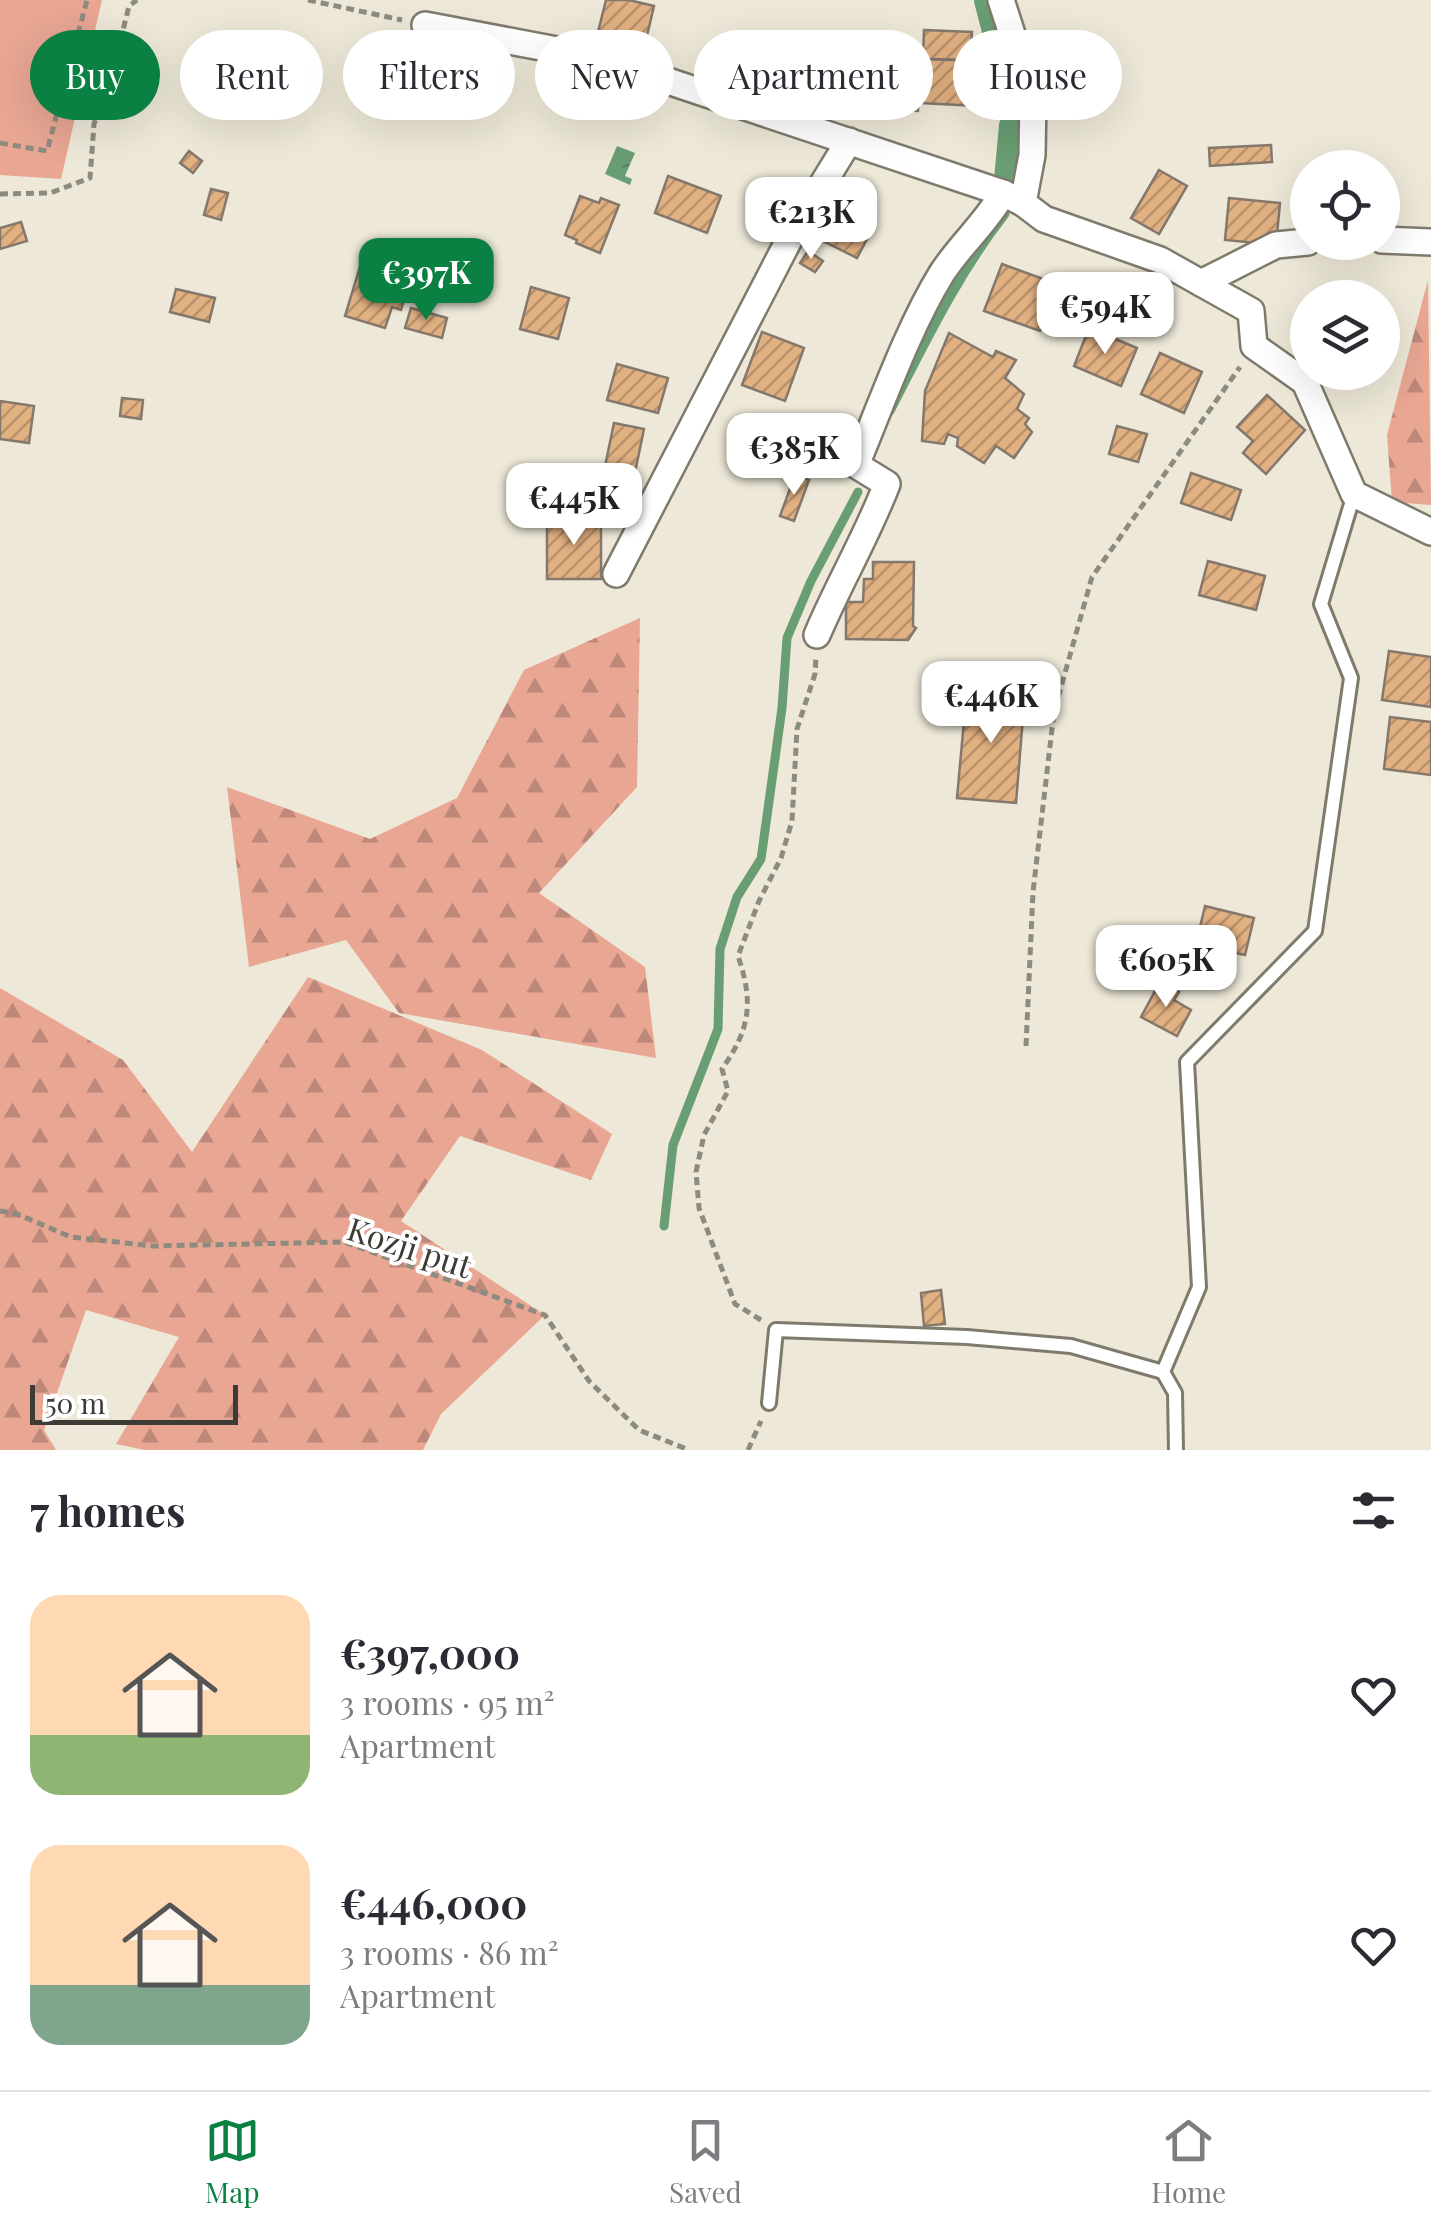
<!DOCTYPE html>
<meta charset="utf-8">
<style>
:root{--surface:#fff;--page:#f7f7f7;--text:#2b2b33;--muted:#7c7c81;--line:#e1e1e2;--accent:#0b8043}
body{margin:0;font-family:"Playfair Display",serif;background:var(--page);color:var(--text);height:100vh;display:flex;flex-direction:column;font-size:38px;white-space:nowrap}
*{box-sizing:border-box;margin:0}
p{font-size:32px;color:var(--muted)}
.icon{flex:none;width:55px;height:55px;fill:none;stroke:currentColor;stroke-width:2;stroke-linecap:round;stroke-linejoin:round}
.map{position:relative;height:1450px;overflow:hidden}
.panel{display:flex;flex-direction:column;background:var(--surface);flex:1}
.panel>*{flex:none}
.hud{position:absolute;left:30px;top:30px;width:1372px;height:90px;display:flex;gap:20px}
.tools{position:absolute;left:1290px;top:150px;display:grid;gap:20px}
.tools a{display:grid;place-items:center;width:110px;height:110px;border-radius:50%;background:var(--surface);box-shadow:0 10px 40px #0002;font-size:50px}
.scale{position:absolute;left:30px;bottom:25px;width:208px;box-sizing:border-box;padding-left:10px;border:5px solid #3d3b35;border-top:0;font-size:28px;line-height:35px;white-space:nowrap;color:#3d3b35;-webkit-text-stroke:8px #fff;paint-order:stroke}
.price{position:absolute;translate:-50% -85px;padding:0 22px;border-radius:20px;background:#fff;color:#222;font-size:32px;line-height:65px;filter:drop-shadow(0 2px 5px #0008)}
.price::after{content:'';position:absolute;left:50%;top:60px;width:30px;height:22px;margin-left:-15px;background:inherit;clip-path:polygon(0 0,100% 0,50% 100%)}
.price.on{background:var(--accent);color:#fff}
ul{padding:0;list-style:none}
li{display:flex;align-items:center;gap:30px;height:250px;padding:0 30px}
li span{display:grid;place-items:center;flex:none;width:280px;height:200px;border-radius:30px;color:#555}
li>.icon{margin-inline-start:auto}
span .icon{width:120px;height:120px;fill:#fffc;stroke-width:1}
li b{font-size:42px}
h2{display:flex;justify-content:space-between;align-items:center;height:120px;padding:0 30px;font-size:42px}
.chip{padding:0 35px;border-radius:45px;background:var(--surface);box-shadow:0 10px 40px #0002;font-size:35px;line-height:90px}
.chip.on{background:var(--accent);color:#fff}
.tabs{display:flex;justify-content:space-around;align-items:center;height:140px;border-top:2px solid var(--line);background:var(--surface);font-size:28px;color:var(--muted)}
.tabs a{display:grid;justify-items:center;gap:5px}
.tabs .on{color:var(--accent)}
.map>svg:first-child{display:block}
.forest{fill:url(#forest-firs)}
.park{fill:#e8a693}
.water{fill:url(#water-ripples)}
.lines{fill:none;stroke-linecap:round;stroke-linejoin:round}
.stream{stroke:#699d73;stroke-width:9}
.canal{stroke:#699d73;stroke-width:30}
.building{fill:url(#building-hatch);stroke:#84786c;stroke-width:2.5}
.service-casing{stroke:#7f7b6c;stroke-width:18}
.minor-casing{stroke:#7f7b6c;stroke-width:30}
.path{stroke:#8d8a7f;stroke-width:5;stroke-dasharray:8 5;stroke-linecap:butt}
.service{stroke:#fff;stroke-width:12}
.minor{stroke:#fff;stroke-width:25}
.labels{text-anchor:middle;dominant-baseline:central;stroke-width:8;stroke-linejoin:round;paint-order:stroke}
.street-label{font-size:32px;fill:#3d3b35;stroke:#fff}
</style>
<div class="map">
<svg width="1431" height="1450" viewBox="0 0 1431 1450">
<defs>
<pattern id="forest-firs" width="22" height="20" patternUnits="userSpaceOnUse" patternTransform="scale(2.5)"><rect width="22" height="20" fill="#e8a693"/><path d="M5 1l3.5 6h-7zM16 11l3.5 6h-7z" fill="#bd8879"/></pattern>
<pattern id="water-ripples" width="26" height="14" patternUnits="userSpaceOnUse" patternTransform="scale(2.5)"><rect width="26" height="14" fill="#699d73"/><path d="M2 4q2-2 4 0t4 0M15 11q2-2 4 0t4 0" fill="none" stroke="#58815f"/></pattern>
<pattern id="building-hatch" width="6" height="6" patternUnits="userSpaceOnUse" patternTransform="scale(2.5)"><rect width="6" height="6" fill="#e2b182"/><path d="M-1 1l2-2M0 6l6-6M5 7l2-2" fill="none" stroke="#b8916b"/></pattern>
</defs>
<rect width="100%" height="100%" fill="#ede8d7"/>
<g class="forest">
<polygon points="1428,280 1431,505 1392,502 1387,435"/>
<polygon points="640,618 637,787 539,893 645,967 656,1058 399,1013 346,940 249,967 227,787 370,839 457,798 524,670"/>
<polygon points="308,977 482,1050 612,1134 591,1180 460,1136 401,1221 545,1315 441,1414 423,1450 145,1450 116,1444 179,1337 86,1310 44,1430 56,1450 0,1450 0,988 123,1060 192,1152"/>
</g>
<polygon class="park" points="0,0 102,0 61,179 0,175"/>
<polygon class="water" points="617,146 635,153 625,176 632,179 630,185 605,174"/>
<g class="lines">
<g class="stream">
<path d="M890,411c35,-68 68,-137 115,-197"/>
<polyline points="664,1226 673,1145 718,1029 720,949 737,897 761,859 782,708 787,638 811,581 858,492"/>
</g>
<g class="canal">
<polyline points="989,0 1015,100"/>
<polyline points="1009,180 1014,126"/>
</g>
</g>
<g class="building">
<polygon points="606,0 629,0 654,6 645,44 598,32"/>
<polygon points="924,30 972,32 970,60 923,59"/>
<polygon points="923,59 979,61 977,106 921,103"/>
<polygon points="805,83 840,97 831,120 796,107"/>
<polygon points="899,92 919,92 918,111 898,110"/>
<polygon points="1271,145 1272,162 1210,166 1209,148"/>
<polygon points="189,151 202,161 193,173 180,163"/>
<polygon points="1159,170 1187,186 1159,234 1131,218"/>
<polygon points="668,176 721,196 707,233 655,213"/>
<polygon points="211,189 228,193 221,220 204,215"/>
<polygon points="1382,190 1396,191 1393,223 1382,222"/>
<polygon points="580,196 599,203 601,198 619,205 600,253 576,243 577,240 565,235"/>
<polygon points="828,197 876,222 857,258 809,234"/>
<polygon points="1229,198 1280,203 1276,245 1225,240"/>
<polygon points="21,222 27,241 0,249 0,228"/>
<polygon points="808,251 823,261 815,272 800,263"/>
<polygon points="457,255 490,265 482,292 449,282"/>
<polygon points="362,260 411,276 401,310 392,307 385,328 345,316"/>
<polygon points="1002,264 1057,284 1040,331 984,311"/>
<polygon points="531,287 569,298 558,339 520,329"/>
<polygon points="176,289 215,298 209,322 170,312"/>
<polygon points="411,308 447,318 442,338 405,328"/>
<polygon points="1089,328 1137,348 1121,386 1074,366"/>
<polygon points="762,332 804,348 785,401 742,385"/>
<polygon points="949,333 993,357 996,351 1016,360 1005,378 1024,394 1017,409 1029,418 1025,424 1032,432 1014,458 996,446 984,463 957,446 958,438 948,434 944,444 922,441 925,391"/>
<polygon points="1160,353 1202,372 1184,413 1141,394"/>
<polygon points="617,364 668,378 658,413 607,400"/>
<polygon points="1267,395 1305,430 1266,474 1243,453 1253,441 1237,427"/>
<polygon points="122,398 143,400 141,419 120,416"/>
<polygon points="0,401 34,406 29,443 0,439"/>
<polygon points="614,423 644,429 634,477 604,471"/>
<polygon points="1117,426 1147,434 1138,462 1109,454"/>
<polygon points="1191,473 1241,490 1231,520 1181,503"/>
<polygon points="795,475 809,480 794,521 780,516"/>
<rect x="547" y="516" width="54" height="63"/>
<polygon points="1208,561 1265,576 1256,610 1199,595"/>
<polygon points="873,562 914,562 913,626 916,628 908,640 846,639 846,602 863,602 864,579 873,579"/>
<polygon points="1389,651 1431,657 1431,707 1382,700"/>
<polygon points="967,688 1025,693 1016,803 957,798"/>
<polygon points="1390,717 1431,722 1431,775 1384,769"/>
<polygon points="1205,906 1254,918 1245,955 1196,944"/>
<polygon points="1160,982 1179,992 1174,1000 1191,1010 1177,1036 1141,1017"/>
<polygon points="941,1290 945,1324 924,1326 921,1293"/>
</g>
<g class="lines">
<defs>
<g id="service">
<polyline points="1163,1372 1175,1393 1176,1450"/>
<polyline points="769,1403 776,1330 967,1337 1071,1346 1163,1372 1199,1287 1187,1062 1315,931 1351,678 1321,604 1354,494"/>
</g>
<g id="minor">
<polyline points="1001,0 1033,99 1032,155 1023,203 1044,219 1160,260 1251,311 1254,346 1305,382 1354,494 1431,532"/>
<polyline points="425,25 599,58 1003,193 1023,203"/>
<polyline points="1382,240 1431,242"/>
<polyline points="1201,283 1276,245 1308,242"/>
<polyline points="616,574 792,234 849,141"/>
<path d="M817,635c22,-52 50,-99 70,-151l-31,-19c25,-60 52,-137 86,-192 18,-28 44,-50 61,-80"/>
</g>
</defs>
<use href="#service" class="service-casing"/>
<use href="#minor" class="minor-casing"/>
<g class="path">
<polyline points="308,0 402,20"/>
<polyline points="0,143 47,151 87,0"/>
<polyline points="0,194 50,193 90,178 94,124 113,70 129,6 137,0"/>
<polyline points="1026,1046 1033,892 1054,712 1092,577 1240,367"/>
<polyline points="0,1211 17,1214 71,1237 153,1246 344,1242 545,1315 589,1381 639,1430 689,1450"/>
<path d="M761,1320l-26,-16 -36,-96 -3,-36 8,-37 24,-44 -6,-22c28,-40 32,-66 16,-113l21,-55 22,-43 11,-37 5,-92 18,-55 1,-17"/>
<polyline points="748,1450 761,1421"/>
</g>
<use href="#service" class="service"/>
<use href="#minor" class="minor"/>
</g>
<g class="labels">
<g class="street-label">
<text transform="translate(410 1246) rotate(18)">Kozji put</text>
</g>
</g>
</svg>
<div class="tools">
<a><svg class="icon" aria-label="locate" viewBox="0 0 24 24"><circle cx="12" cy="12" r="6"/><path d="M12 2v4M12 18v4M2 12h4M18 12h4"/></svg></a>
<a><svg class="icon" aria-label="layers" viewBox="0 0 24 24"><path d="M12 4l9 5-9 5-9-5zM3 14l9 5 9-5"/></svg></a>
</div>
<div class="scale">50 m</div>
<b class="price" style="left:811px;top:262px">€213K</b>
<b class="price on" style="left:426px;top:323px">€397K</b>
<b class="price" style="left:1105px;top:357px">€594K</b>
<b class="price" style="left:794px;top:498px">€385K</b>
<b class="price" style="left:574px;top:548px">€445K</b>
<b class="price" style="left:991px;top:746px">€446K</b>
<b class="price" style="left:1166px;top:1010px">€605K</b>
<div class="hud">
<a class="chip on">Buy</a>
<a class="chip">Rent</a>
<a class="chip">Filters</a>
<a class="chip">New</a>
<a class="chip">Apartment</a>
<a class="chip">House</a>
</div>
</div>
<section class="panel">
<h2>7 homes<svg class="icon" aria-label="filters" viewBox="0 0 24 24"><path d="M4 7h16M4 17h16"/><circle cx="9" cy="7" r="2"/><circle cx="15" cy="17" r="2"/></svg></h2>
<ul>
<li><span style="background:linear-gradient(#ffd9b3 70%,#8fb573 0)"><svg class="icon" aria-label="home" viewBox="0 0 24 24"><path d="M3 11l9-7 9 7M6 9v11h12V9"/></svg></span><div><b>€397,000</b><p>3 rooms · 95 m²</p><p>Apartment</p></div><svg class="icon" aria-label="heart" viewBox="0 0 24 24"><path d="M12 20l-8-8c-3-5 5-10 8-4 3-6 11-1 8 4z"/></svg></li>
<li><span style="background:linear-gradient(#ffd9b3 70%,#7fa58c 0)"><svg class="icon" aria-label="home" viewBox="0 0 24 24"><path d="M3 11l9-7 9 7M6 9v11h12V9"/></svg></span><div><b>€446,000</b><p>3 rooms · 86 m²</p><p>Apartment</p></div><svg class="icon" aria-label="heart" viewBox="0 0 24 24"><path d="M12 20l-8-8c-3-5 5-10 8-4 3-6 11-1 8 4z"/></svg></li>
</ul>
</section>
<nav class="tabs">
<a class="on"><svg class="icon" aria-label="map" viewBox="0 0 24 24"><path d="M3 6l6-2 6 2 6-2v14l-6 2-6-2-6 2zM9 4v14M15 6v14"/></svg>Map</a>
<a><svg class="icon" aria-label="saved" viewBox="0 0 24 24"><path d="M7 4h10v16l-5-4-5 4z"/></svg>Saved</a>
<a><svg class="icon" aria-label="home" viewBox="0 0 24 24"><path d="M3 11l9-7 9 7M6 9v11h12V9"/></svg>Home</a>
</nav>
